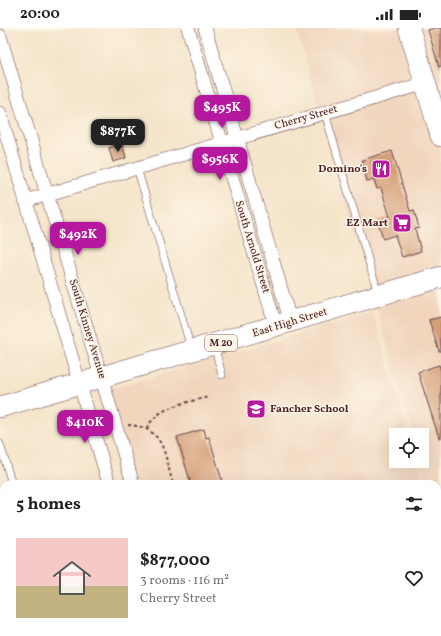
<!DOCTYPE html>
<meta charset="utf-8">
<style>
:root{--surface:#fff;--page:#f2f2f2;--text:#222;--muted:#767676;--accent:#b5179e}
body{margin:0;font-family:Vollkorn,serif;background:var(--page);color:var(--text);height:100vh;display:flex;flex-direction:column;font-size:15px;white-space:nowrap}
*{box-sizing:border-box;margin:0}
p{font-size:13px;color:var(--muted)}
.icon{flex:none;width:22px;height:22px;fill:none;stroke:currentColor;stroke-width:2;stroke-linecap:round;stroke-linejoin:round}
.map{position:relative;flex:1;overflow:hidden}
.sheet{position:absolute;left:0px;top:452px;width:441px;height:156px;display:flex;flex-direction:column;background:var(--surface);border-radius:12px 12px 0 0;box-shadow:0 4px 16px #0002}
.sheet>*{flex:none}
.buttons{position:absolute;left:389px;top:400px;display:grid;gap:8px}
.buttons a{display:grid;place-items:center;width:40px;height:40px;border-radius:0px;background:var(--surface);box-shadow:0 4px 16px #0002;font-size:20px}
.price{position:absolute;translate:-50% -34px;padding:0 9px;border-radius:8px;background:var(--accent);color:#fff;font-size:13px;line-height:26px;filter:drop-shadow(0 1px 2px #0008)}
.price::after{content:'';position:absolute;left:50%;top:24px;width:12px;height:9px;margin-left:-6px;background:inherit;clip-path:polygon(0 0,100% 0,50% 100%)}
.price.on{background:#222;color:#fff}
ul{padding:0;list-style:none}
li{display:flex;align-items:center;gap:12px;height:100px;padding:0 16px}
li span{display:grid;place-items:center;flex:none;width:112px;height:80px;border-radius:0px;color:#555}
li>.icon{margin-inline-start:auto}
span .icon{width:48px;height:48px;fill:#fffc;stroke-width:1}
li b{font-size:17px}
h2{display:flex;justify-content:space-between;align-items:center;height:48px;padding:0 16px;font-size:17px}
.status{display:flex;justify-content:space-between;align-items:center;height:28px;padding:0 20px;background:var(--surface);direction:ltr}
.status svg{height:11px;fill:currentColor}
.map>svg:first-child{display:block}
.built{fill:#f1d5bd}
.building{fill:#d49e77}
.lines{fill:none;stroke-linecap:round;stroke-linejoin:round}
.service-casing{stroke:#643d43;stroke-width:8}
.minor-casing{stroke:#643d43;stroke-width:14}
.primary-casing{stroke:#643d43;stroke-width:22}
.path{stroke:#643d43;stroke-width:2;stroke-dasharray:3 3;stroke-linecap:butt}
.service{stroke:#fff;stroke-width:7}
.minor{stroke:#fff;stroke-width:13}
.primary{stroke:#fff;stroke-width:21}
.labels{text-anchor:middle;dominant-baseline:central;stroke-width:3;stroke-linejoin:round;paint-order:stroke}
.shield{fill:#fcf5e5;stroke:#7f5f63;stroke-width:1}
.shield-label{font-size:10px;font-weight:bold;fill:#4a1f2b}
.street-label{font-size:11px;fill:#4a1f2b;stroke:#fcf5e5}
.poi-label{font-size:11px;font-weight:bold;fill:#4a1f2b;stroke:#fcf5e5;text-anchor:end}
</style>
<div class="status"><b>20:00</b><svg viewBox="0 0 49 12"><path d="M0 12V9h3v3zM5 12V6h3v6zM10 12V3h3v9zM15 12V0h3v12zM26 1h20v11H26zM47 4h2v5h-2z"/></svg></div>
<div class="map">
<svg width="441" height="608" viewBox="0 0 441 608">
<rect width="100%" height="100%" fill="#fcf5e5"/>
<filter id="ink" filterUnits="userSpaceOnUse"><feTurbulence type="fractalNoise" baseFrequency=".025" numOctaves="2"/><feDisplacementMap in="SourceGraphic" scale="8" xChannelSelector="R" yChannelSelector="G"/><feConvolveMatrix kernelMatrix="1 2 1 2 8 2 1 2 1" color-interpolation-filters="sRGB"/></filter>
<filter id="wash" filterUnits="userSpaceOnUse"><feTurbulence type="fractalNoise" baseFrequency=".012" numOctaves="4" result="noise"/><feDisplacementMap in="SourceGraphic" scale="16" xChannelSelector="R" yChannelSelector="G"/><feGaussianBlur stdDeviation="0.9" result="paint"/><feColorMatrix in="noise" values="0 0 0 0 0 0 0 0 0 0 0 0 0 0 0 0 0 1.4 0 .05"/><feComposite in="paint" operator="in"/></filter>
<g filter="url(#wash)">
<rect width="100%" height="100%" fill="#f5e5ca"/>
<g class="built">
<polygon points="296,0 441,0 441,608 177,608 176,604 437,604 437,497 440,505 437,494 437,456 426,456 420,433 422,433 422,407 413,407"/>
<polygon points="373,284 410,407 396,407 396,433 418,433 425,456 133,456 105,363"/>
</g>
<g id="blocks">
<g class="building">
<polygon points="436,0 441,0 441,38 439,39 428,2"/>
<polygon points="122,116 126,130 113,134 109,120"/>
<polygon points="392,123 410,183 414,182 419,200 415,201 421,223 402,229 395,207 383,211 378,193 390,189 381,160 377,161 374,151 367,153 362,132"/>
<polygon points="441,289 441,323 439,323 429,292"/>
<polygon points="439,337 441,343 441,410 439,410 418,344"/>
<polygon points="204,401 206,410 209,409 223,456 191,456 177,409"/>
</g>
</g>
</g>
<g filter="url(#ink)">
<use href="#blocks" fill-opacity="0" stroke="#643d43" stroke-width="1"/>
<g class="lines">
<defs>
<g id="service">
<polyline points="325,85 378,265"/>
<polyline points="137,140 191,320"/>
<polyline points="214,317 222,347"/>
<polyline points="0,416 12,456"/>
<polyline points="56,604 58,608"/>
<polyline points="326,604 327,608"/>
<polyline points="250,608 251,604"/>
</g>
<g id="minor">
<polyline points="188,0 276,299"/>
<polyline points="205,0 291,295"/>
<polyline points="0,8 133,456"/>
<polyline points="0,85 109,456"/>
<polyline points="25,173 426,55"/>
<polyline points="153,604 154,608"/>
<polyline points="176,604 177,608"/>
</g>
<g id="primary">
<polyline points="409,0 441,108"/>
<polyline points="0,379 441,249"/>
</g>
</defs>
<use href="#service" class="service-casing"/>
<use href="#minor" class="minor-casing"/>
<use href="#primary" class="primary-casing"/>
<g class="path">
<path d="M128,397c37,2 36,29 45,59"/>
<path d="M147,400c11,-22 39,-25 61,-31"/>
</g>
<use href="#service" class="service"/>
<use href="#minor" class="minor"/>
<use href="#primary" class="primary"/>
</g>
</g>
<defs>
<symbol id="restaurant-square" viewBox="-11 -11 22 22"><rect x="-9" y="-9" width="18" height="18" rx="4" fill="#b5179e" stroke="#fcf5e5"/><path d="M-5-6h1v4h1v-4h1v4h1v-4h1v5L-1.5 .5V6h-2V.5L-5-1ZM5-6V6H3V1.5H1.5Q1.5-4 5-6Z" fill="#fff"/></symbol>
<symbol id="supermarket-square" viewBox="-11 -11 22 22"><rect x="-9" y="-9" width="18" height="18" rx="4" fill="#b5179e" stroke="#fcf5e5"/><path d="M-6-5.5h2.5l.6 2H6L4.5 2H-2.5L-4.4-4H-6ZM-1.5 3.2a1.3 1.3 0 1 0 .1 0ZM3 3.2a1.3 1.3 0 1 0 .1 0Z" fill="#fff"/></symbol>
<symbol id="school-square" viewBox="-11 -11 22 22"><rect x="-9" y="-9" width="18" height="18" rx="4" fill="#b5179e" stroke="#fcf5e5"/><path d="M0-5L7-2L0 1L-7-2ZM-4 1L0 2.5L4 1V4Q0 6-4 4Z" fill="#fff"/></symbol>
</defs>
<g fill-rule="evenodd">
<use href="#restaurant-square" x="370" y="130" width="22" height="22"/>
<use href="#supermarket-square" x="391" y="184" width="22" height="22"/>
<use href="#school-square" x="245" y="370" width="22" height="22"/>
</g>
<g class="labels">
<rect class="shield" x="205" y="307" width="32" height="16" rx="3"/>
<g class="shield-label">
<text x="221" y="315">M 20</text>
</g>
<g class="street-label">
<text transform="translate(306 90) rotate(-16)">Cherry Street</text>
<text transform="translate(252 219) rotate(73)">South Arnold Street</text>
<text transform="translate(290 295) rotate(-17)">East High Street</text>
<text transform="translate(87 301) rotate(73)">South Kinney Avenue</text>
</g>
<g class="poi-label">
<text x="367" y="141">Domino's</text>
<text x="388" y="195">EZ Mart</text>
<text x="270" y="381" text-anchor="start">Fancher School</text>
</g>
</g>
</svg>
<div class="buttons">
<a><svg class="icon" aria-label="locate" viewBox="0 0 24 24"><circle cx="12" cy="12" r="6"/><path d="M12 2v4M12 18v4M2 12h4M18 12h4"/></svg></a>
</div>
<b class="price" style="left:222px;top:101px">$495K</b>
<b class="price on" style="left:118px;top:125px">$877K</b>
<b class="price" style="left:220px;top:153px">$956K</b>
<b class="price" style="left:78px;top:228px">$492K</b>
<b class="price" style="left:85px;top:416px">$410K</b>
<section class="sheet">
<h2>5 homes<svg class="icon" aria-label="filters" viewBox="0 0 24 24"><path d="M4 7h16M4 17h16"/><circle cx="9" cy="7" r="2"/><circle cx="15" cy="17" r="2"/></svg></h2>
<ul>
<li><span style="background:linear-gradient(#f6c9c9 60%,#c2b280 0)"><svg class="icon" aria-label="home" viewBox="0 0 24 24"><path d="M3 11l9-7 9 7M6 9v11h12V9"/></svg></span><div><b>$877,000</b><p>3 rooms · 116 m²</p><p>Cherry Street</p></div><svg class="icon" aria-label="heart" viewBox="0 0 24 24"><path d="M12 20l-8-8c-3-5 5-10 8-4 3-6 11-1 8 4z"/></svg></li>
</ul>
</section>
</div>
